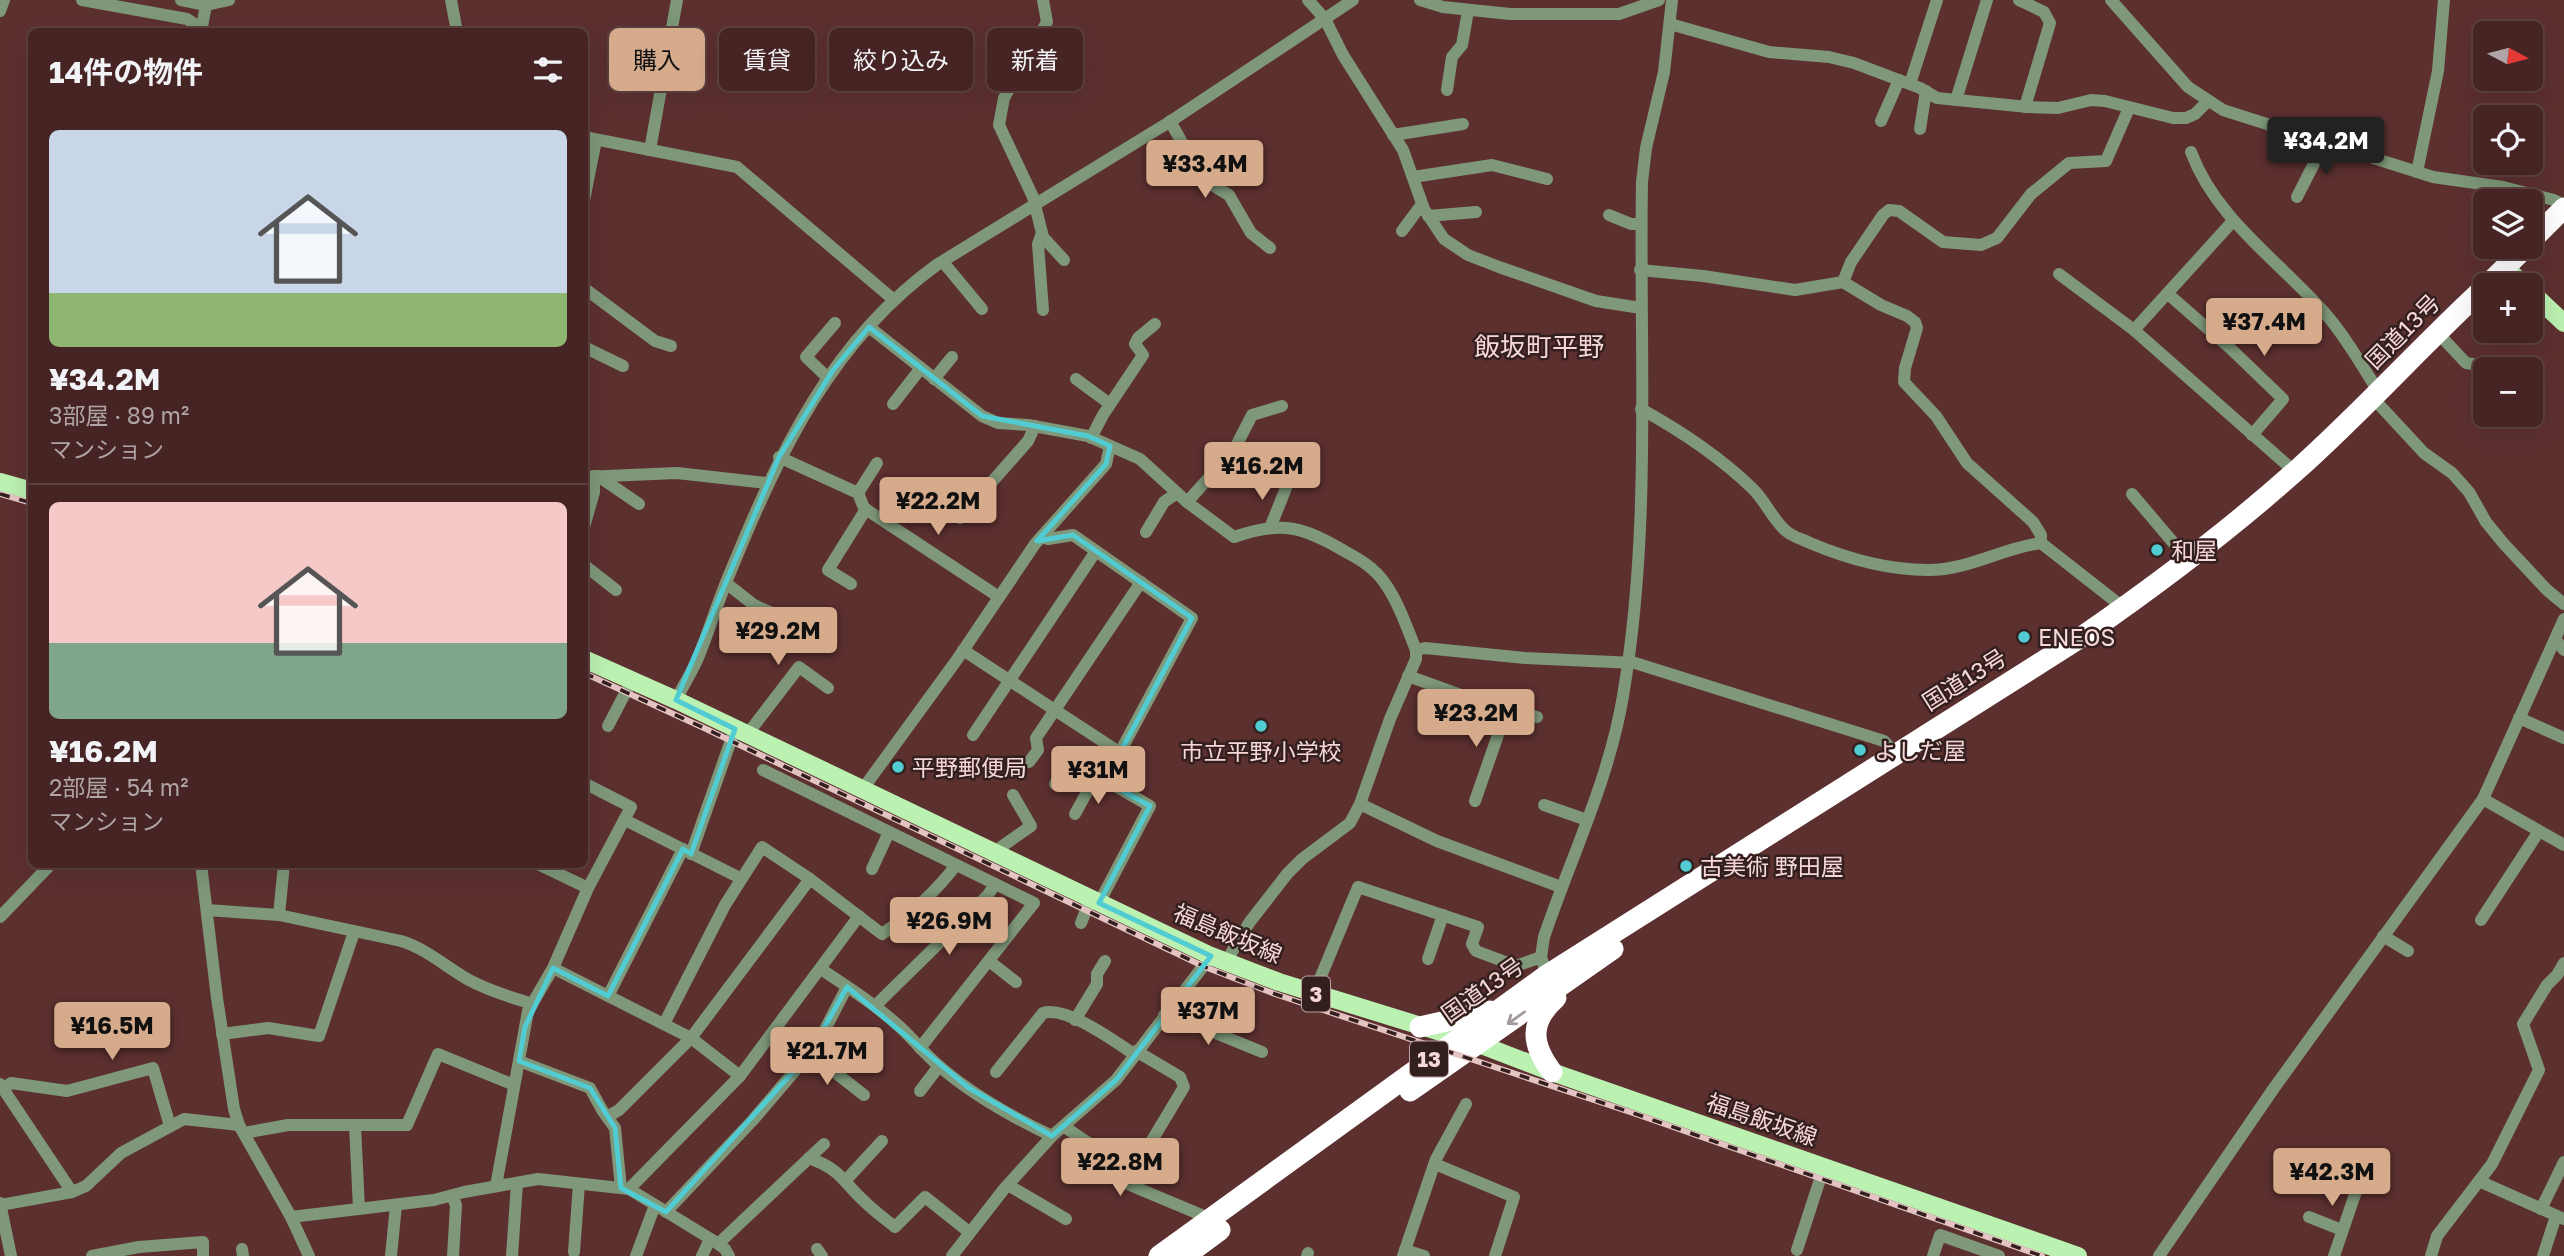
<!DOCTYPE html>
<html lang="ja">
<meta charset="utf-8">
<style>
:root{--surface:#462424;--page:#503031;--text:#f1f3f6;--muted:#b0a4a6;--line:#5e4141;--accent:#d6ab8b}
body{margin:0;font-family:"Golos Text","Noto Sans JP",sans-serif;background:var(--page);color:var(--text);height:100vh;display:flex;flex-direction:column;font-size:26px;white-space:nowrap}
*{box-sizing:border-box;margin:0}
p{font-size:23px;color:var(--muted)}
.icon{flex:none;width:38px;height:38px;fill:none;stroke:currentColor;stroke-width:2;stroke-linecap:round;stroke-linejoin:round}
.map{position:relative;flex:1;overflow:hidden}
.details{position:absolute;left:28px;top:28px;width:560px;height:840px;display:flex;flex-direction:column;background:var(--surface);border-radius:10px;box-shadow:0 7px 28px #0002,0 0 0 2px var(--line)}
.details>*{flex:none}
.top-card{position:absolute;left:609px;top:28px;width:665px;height:63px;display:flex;gap:14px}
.needle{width:46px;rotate:97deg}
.controls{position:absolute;left:2473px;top:21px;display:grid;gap:14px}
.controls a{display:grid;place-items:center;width:70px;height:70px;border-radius:10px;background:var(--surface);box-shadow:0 7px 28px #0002,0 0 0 2px var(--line);font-size:35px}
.price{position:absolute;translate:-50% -60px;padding:0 16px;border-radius:7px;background:var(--accent);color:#111;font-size:23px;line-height:46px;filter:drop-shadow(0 2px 4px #0008)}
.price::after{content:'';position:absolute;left:50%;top:42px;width:21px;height:16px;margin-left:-10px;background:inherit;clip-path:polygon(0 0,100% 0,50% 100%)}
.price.active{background:#222;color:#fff}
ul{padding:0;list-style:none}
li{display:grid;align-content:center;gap:14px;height:371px;padding:0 21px}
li+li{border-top:2px solid var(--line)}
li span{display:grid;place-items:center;height:217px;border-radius:10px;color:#555}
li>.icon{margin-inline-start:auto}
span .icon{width:126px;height:126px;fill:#fffc;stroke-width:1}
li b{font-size:30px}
h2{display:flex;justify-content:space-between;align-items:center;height:84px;padding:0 21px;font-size:30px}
.pill{padding:0 24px;border-radius:10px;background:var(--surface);box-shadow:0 7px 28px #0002,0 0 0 2px var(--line);font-size:24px;line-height:63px}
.pill.active{background:var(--accent);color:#111}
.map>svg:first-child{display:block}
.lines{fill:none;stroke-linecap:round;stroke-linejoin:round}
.minor{stroke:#7e9879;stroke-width:12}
.major{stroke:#bbf1b1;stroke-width:18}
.highway{stroke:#fff;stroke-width:21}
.rail-casing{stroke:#e4c4c3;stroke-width:6}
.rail{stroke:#341f1f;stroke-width:3.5;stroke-dasharray:10;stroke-linecap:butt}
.oneway{stroke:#a49a9a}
.marked{fill:none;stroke:#51ccd3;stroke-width:5;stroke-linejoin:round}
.poi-dot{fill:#51ccd3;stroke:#341f1f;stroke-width:2.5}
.labels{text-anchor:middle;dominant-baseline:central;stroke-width:5;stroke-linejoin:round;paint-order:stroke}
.shield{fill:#341f1f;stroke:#bba09f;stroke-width:2}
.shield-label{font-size:21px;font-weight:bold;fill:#f5d7d6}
.street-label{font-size:23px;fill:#f5d7d6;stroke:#341f1f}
.poi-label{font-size:23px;fill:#f5d7d6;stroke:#341f1f;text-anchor:start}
.quarter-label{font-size:26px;fill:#f5d7d6;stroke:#341f1f}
</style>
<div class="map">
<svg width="2564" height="1256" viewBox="0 0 2564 1256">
<rect width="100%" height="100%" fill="#5d3030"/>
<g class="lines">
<g class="minor">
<polyline points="82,0 187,19 207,32"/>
<polyline points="181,0 206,5 207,0"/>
<polyline points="451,0 457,32"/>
<polyline points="1043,0 1047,22 1004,98 999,125 1033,197 1043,237 1064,260"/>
<polyline points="1308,0 1325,19 1343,55 1403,150 1424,209 1444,239 1468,255 1499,267 1596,301 1641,308"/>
<polyline points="1420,0 1443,7 1510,14 1619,14 1659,0"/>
<polyline points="2019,0 2044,12 2050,23 2025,107"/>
<polyline points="2111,0 2188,87 2223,110 2433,177 2503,187 2554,200 2564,205"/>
<polyline points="0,11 4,0"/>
<polyline points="1670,24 1769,52 1829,57 1854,63 1920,88 1937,98 2028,107 2058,108 2091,100 2105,101 2173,118 2186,118 2195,114 2207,102"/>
<polyline points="201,32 206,5 229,0"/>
<polyline points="1910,84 1937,0"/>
<polyline points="1447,90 1452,57 1462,45 1468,11"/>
<polyline points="1956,100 1987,0"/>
<polyline points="1170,121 1190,157 1214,186 1229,195 1251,233 1270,248"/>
<polyline points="1881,121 1899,80"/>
<polyline points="1920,129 1926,91"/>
<polyline points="1393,135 1463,124"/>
<polyline points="584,137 737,167 894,300"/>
<polyline points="650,150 677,0"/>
<path d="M2191,152c25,67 87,108 133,160 21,24 37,52 54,79"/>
<polyline points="2417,172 2438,71 2444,0"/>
<polyline points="1413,177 1492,165 1547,179"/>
<polyline points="2297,197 2325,142"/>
<polyline points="584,200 596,140"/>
<polyline points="1609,215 1631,224 1641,224"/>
<polyline points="1428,216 1476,212"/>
<polyline points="1402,231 1422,204"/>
<polyline points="1042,233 1038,244 1043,310"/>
<polyline points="943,262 982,309"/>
<polyline points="1640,270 1703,276 1795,290 1843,282 1881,305 1907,316 1915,322 1917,328 1905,368 1904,382 1936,416 1967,463 2033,522 2041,535 2041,543"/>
<polyline points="2059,274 2134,330 2295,472"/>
<polyline points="1843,282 1851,262 1883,215 1889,210 1899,211 1943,242 1981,245 1997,238 2031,194 2069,163 2106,161 2129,108"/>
<polyline points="584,288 655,341 671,346"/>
<polyline points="2168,294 2230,348 2283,399 2252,435"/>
<path d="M869,327l113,89 16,7 30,2 60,11 52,23 47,43 47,35c48,-17 70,-10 112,15 15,8 28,16 38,30 14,19 23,46 32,68v9l-26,60 -30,85 -10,19 -48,36 -15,15 -38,49 -23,39"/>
<polyline points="2134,330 2233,221"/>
<polyline points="2437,332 2466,363 2480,365 2485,371"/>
<polyline points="584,347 623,366"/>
<polyline points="828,378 806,357 835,323"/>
<polyline points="934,379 952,357"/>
<polyline points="1076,379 1110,404"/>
<polyline points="2372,397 2424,453 2452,473 2469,492 2486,522 2504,544 2547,590 2564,604"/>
<polyline points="893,404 921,368"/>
<path d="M1641,409c40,22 80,49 112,80 13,13 20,31 33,42 7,6 16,8 24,12 38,16 77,27 118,27 41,0 74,-22 113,-27l83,65"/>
<polyline points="1091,438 1103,415 1143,355 1135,344 1138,338 1155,324"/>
<polyline points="779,457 858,493 864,508 999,597"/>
<polyline points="598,476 639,504"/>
<polyline points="584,477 677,473 767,483"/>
<polyline points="858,493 877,463"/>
<polyline points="2132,494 2188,560"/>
<polyline points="1187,502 1234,450 1252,415 1282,406"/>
<polyline points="960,518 1028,441 1035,426"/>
<polyline points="584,527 594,492 594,476"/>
<polyline points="1270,528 1286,488"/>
<polyline points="1146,532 1164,502 1177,493"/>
<polyline points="1041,537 1048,539 1073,535 1192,618 1104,782"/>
<polyline points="584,565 616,590"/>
<polyline points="726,583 754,605 774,614 800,634"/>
<polyline points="851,584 828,570 866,509"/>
<polyline points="2555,639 2564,650"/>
<polyline points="963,650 1119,752"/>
<polyline points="1416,650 1425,648 1525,658 1635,663 1884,741 1895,753"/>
<polyline points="1408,676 1469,698 1537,717"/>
<path d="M676,700c7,-14 16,-28 22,-42 12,-30 21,-60 34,-90 48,-117 100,-228 206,-304l233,-143 182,-121"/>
<polyline points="2519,718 2564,738"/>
<polyline points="608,726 632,680"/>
<polyline points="973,735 1096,551"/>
<polyline points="746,736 799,667 828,688"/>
<polyline points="1029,762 1038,750 1036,738 1141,582"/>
<polyline points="763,770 1034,903 920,1048"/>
<polyline points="1055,784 1069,759 1093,781 1112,784 1150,806 1099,903"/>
<polyline points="862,790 956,661 1035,544 1106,464 1110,446"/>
<polyline points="2483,799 2564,845"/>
<polyline points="1475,801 1507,709"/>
<polyline points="1360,804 1437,841 1561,887"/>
<polyline points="1544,805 1587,820"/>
<polyline points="1075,814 1093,781"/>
<polyline points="625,820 740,878"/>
<polyline points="994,852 1031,826 1013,795"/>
<polyline points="691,854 735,729"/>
<polyline points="201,864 217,998 234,1109 239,1125 291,1217 309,1256"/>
<polyline points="538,864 588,888"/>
<polyline points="872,869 889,832"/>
<path d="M207,910l72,5 122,26c26,8 45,26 68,39 20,11 42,17 63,24"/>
<polyline points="279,915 284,864"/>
<polyline points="0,917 51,864"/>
<polyline points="2481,920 2539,831"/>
<polyline points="1081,923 1091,898"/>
<polyline points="2383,936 2408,951"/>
<polyline points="1428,959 1443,915"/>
<polyline points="989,961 1016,982"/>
<polyline points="553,968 691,1038 740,1076"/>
<path d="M821,969c27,18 55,36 79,58 13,12 24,26 38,38 34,30 74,52 114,71"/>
<path d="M1547,975l-6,-18 3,-20c27,-80 65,-157 79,-241 29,-170 16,-343 19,-514l4,-34 18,-76 8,-72"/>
<polyline points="1314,993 1358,887 1478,927 1472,944 1476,951 1516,966 1541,957"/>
<polyline points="608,996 683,849"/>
<polyline points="875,1006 988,895 995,884"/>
<polyline points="1164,1015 1201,1027 1262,1052"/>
<polyline points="1075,1020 1097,984 1097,974 1105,961"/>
<path d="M664,1024l61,-119 37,-58 48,32 72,55c29,-20 53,-41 74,-69"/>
<polyline points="222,1034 268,1028 319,1036 354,932"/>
<polyline points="1136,1051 1180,1077 1184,1087 1151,1142"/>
<polyline points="810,1053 864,1095"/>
<polyline points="519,1061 590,1088 602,1110 615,1128 621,1188"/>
<path d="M996,1072l47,-59c24,-7 71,28 91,41"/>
<polyline points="0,1084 72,1192"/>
<polyline points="3,1089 11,1083 67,1091 153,1068 170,1126"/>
<polyline points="920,1091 939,1066"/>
<polyline points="607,1117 619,1110 691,1038 810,879"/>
<polyline points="355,1125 359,1209"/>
<path d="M1064,1126c23,19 53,29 66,59l81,34"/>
<polyline points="244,1133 288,1125 407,1125 438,1054 514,1085"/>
<path d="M809,1158c33,12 32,22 56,44 9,9 20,17 30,25l30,-30 44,35"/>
<polyline points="1435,1164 1514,1197 1495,1256"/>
<polyline points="846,1180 882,1141"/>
<polyline points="2479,1181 2564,1219"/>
<polyline points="1008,1185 1066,1219"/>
<polyline points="496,1186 528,1011 553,968 588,888 631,807 590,786"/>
<polyline points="629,1189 740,1076 859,916"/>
<polyline points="452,1196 456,1205 453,1256"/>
<polyline points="0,1203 11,1256"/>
<polyline points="0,1205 72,1192 86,1186 121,1153 184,1119 239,1125"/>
<polyline points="2541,1209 2564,1162"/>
<polyline points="666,1212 753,1120 810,1053 820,1039 847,987"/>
<polyline points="291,1217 434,1200 464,1192 538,1179 629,1189 714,1241 725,1249 729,1256"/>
<polyline points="2309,1217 2342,1230"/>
<polyline points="718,1244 824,1144"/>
<polyline points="242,1249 243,1256"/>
<polyline points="817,1249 822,1256"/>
<polyline points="1405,1250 1424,1256"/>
<polyline points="1797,1250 1824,1167"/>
<polyline points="574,1252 579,1184"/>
<polyline points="92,1256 139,1247 203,1242 203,1256"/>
<polyline points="391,1256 396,1205"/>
<polyline points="512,1256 517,1183"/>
<polyline points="636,1256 655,1205"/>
<polyline points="702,1256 710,1239"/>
<polyline points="952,1256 1004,1189 1052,1136 1116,1080 1211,956"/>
<polyline points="1307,1256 1308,1253"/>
<polyline points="1403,1256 1436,1159 1466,1104"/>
<polyline points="1933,1256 1940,1235 1999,1256"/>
<polyline points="2159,1256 2274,1088 2483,799 2564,619"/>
<polyline points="2334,1256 2364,1168"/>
<polyline points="2431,1256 2437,1236 2492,1164 2539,1070 2523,1024 2547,985 2557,975 2564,963"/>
<polyline points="2543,1256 2556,1216"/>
</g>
<g class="major">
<polyline points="2506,268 2524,285"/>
<polyline points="2530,291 2564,323"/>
<polyline points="0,482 32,491"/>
<polyline points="584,659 676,700 1211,956 1279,982 1479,1044 1552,1072 2078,1256"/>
</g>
<g class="highway">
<polyline points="2530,242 2564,208"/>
<polyline points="2487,285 2526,247"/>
<polyline points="1420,1027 1490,1011"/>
<path d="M1552,1072c-21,-28 -23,-50 4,-74"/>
<polyline points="1410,1091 1613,949"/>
<path d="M1159,1256l388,-281 536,-339c75,-52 147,-106 215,-167 65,-58 123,-123 187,-182"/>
<polyline points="1185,1256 1220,1230"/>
</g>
<defs>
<g id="rail">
<polyline points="0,494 32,503"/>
<polyline points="584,673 704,728 1205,967 1275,994 1633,1113 2042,1256"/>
</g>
</defs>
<use href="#rail" class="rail-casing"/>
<use href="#rail" class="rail"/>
</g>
<defs><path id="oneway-shaft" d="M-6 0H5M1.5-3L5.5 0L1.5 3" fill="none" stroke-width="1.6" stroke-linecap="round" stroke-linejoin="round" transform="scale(1.75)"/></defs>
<use class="oneway" href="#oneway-shaft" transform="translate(1516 1018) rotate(145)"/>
<path class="marked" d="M869,327l113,89 106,20 22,10 -4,18 -69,77 36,-6 119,83 -87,163 45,25 -51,97 112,53 -95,124 -64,56 -83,-48 -122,-101 -37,66 -144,159 -45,-24 -6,-60 -25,-40 -71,-27 6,-34 28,-59 55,28 75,-147 8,5 44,-125 -59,-29 103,-243 54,-87z"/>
<g class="poi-dot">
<circle cx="2157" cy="550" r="7"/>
<circle cx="2024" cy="637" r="7"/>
<circle cx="1261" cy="726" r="7"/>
<circle cx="1860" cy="750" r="7"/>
<circle cx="898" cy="767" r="7"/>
<circle cx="1686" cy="866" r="7"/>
</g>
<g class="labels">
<g class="shield">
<rect x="1302" y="976.5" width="28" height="35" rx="5"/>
<rect x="1410" y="1041.5" width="38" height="35" rx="5"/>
</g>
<g class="shield-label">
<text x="1316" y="994">3</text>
<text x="1429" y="1059">13</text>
</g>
<g class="street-label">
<text transform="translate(2402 331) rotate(-45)">国道13号</text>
<text transform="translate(1964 679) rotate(-32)">国道13号</text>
<text transform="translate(1228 933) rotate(23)">福島飯坂線</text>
<text transform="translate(1482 989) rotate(-35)">国道13号</text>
<text transform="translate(1762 1119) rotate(19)">福島飯坂線</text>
</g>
<g class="poi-label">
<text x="2171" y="550">和屋</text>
<text x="2038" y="637">ENEOS</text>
<text x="1874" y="750">よしだ屋</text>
<text x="1261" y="751" text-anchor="middle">市立平野小学校</text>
<text x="912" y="767">平野郵便局</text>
<text x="1700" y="866">古美術 野田屋</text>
</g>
<g class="quarter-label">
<text x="1539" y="346">飯坂町平野</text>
</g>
</g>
</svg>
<div class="controls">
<a><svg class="needle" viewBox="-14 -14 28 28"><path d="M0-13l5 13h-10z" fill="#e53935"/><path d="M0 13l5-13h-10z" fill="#b0a4a6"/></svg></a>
<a><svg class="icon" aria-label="locate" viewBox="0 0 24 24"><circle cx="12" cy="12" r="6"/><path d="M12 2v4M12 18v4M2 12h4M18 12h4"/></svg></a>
<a><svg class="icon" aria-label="layers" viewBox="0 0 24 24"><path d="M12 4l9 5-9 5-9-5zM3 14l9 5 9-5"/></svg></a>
<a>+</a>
<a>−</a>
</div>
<b class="price active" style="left:2326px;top:177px">¥34.2M</b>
<b class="price" style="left:1205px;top:200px">¥33.4M</b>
<b class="price" style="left:2264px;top:358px">¥37.4M</b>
<b class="price" style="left:1262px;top:502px">¥16.2M</b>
<b class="price" style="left:938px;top:537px">¥22.2M</b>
<b class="price" style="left:778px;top:667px">¥29.2M</b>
<b class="price" style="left:1476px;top:749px">¥23.2M</b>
<b class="price" style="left:1098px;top:806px">¥31M</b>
<b class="price" style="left:949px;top:957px">¥26.9M</b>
<b class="price" style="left:1208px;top:1047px">¥37M</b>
<b class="price" style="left:112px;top:1062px">¥16.5M</b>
<b class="price" style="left:827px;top:1087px">¥21.7M</b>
<b class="price" style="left:1120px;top:1198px">¥22.8M</b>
<b class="price" style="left:2332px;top:1208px">¥42.3M</b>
<div class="top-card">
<a class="pill active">購入</a>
<a class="pill">賃貸</a>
<a class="pill">絞り込み</a>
<a class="pill">新着</a>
</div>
<section class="details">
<h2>14件の物件<svg class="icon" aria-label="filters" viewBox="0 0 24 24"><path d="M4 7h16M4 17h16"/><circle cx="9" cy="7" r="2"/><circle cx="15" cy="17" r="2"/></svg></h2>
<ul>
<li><span style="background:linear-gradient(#c9d6e8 75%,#8fb573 0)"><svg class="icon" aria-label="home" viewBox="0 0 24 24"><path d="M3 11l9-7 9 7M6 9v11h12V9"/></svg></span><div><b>¥34.2M</b><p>3部屋 · 89 m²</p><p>マンション</p></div></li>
<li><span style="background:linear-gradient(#f6c9c9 65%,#7fa58c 0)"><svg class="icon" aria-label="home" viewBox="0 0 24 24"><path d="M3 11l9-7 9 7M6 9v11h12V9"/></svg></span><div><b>¥16.2M</b><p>2部屋 · 54 m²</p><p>マンション</p></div></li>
</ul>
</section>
</div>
